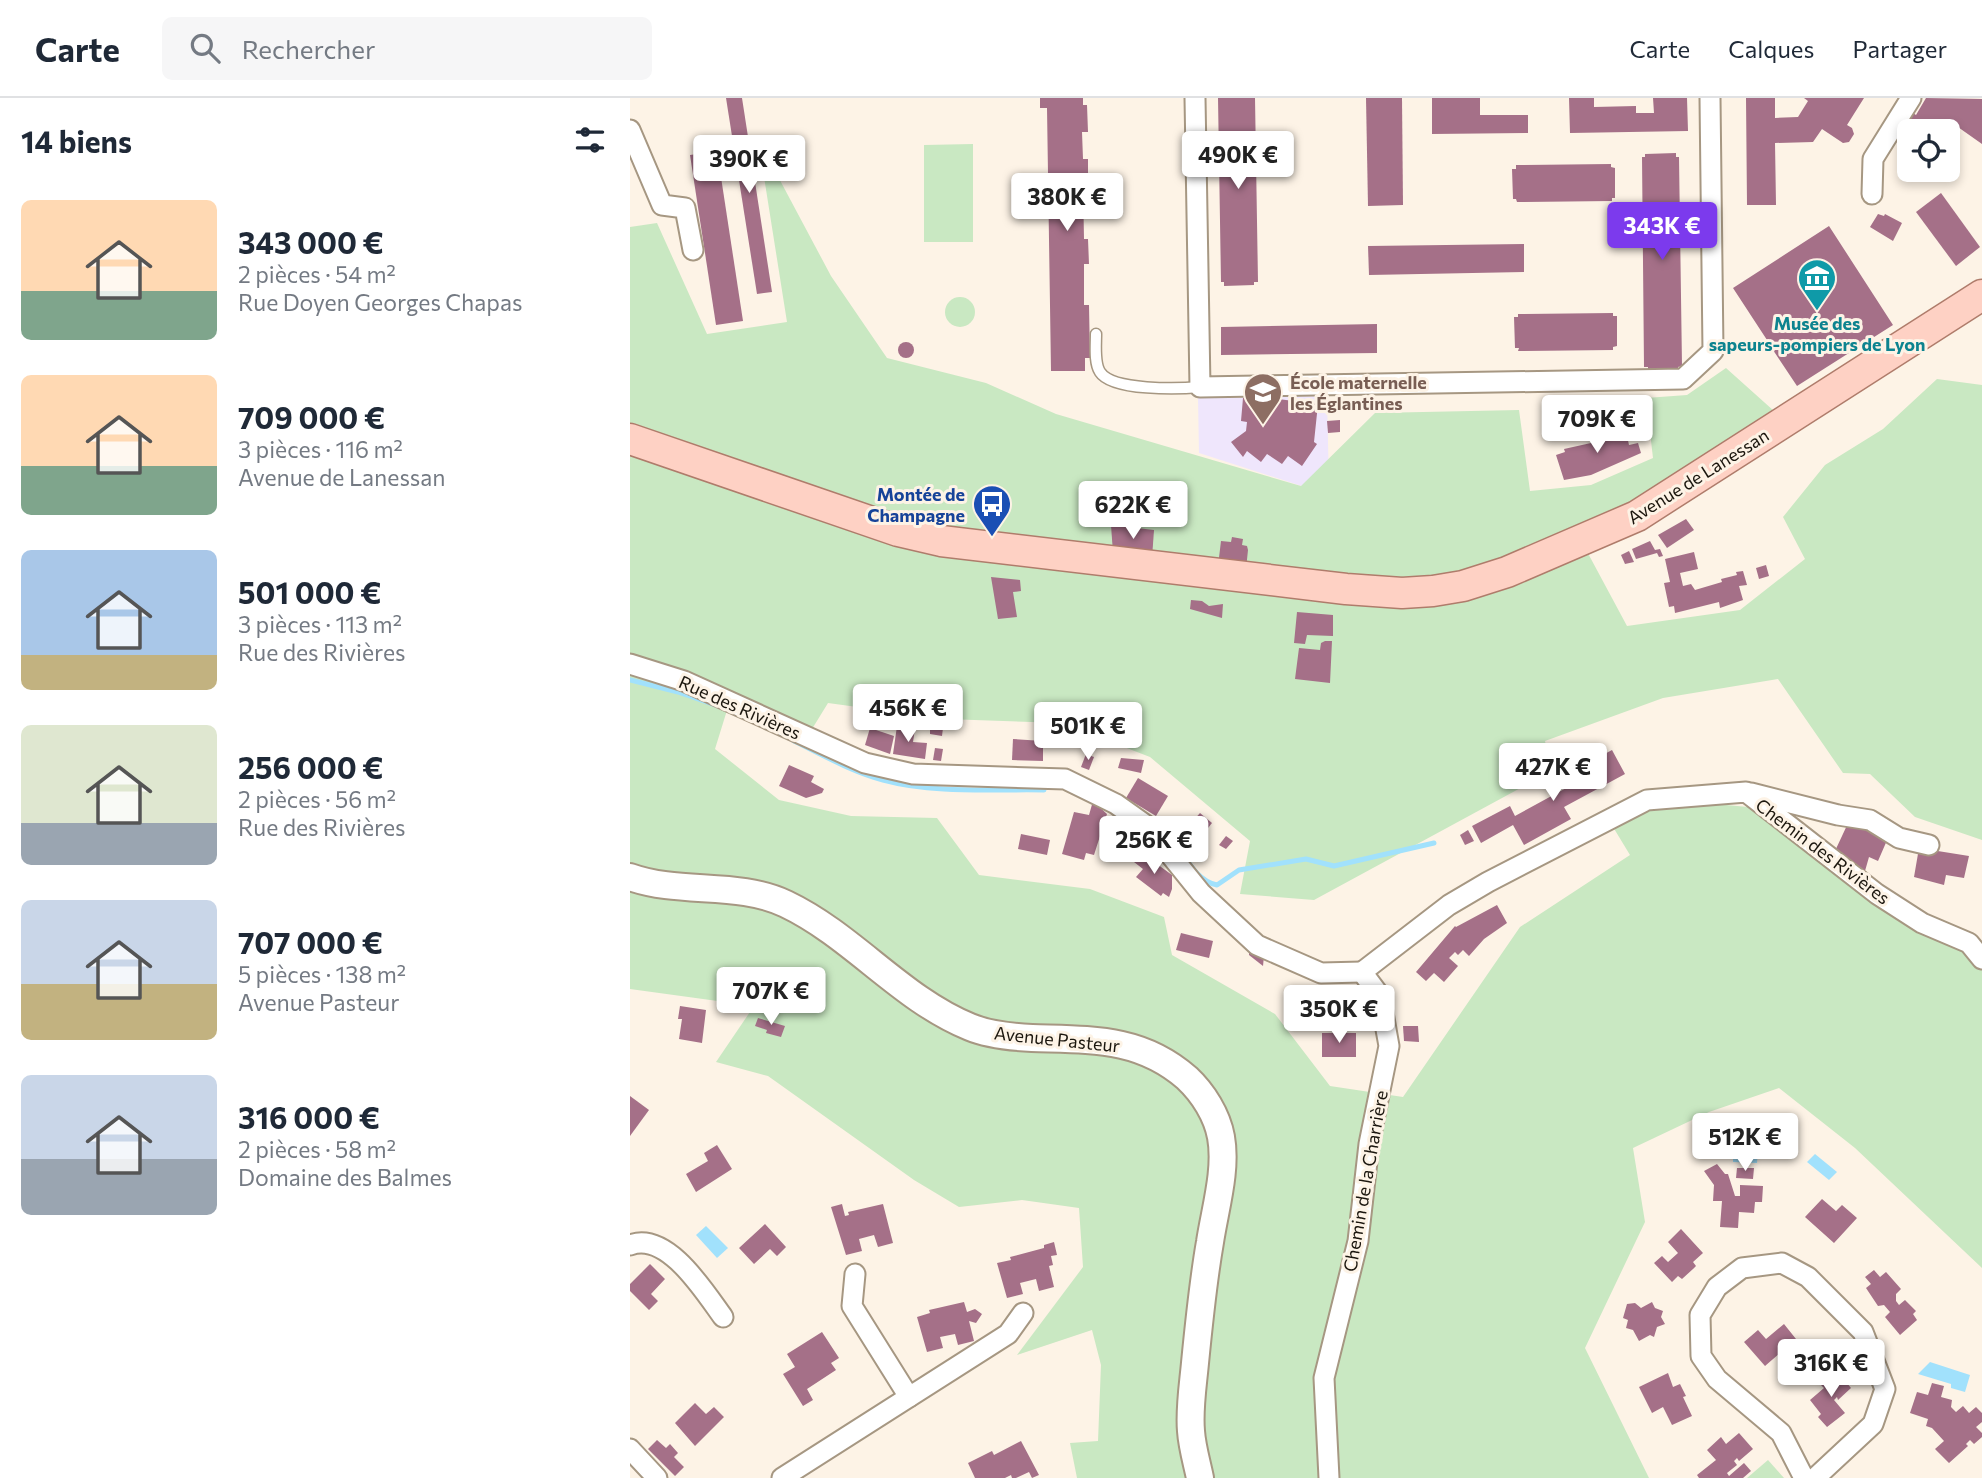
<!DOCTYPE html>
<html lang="fr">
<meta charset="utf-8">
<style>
:root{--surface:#fff;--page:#f6f6f7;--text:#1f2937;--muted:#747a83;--line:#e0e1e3;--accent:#7c3aed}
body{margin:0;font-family:Commissioner,sans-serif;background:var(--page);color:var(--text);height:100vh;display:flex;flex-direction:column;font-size:26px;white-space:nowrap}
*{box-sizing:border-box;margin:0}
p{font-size:23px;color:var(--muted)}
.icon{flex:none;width:38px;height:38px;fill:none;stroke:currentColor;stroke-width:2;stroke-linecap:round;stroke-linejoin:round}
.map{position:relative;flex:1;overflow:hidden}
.details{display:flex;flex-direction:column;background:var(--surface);width:630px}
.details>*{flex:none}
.controls{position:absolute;left:1267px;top:21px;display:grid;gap:14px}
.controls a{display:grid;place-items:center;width:63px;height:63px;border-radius:10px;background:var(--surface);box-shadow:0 4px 10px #0003;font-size:35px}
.price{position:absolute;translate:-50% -60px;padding:0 16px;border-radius:7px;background:#fff;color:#222;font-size:23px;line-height:46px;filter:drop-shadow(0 2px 4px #0008)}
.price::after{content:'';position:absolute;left:50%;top:42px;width:21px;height:16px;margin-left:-10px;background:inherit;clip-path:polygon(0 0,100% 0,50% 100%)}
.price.on{background:var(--accent);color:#fff}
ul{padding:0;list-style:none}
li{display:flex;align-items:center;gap:21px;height:175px;padding:0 21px}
li span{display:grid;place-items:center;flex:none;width:196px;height:140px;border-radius:10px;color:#555}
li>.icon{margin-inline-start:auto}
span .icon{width:84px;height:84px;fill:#fffc;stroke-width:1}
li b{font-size:30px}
h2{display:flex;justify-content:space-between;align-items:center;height:84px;padding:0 21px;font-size:30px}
header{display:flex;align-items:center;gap:42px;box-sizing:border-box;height:98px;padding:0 35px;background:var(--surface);border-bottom:2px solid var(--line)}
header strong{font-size:33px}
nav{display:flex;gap:38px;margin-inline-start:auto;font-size:24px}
.search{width:490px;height:63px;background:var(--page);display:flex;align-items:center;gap:18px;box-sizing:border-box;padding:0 24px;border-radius:10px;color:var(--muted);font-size:26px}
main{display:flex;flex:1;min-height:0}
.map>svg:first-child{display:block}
.education{fill:#efe6fc}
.green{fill:#c9e8c2}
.water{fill:#a1e1fc}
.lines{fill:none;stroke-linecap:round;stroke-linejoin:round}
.stream{stroke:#a1e1fc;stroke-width:5}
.building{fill:#a57088}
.lane-casing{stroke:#a69782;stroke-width:13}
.street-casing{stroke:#a69782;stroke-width:23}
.secondary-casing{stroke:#a69782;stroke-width:30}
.primary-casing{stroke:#af7c6b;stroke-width:33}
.lane{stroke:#fff;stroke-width:10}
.street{stroke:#fff;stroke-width:19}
.secondary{stroke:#fff;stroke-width:26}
.primary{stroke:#fed1c4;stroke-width:30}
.labels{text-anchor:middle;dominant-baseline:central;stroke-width:6;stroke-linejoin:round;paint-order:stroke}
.culture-label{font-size:18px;font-weight:bold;fill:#0d838f;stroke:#fdf3e6}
.education-label{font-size:18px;font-weight:bold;fill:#785e54;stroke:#fdf3e6;text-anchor:start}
.street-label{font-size:18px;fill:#1b160e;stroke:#fdf3e6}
.transit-label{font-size:18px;font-weight:bold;fill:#164399;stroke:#fdf3e6;text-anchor:end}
</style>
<header>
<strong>Carte</strong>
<div class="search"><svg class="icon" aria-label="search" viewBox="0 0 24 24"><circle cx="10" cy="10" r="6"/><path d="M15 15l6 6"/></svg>Rechercher</div>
<nav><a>Carte</a><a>Calques</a><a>Partager</a></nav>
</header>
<main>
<section class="details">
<h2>14 biens<svg class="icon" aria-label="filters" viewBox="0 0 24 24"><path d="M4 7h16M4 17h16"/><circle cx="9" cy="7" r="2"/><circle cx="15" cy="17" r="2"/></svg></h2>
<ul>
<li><span style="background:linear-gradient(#ffd9b3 65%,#7fa58c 0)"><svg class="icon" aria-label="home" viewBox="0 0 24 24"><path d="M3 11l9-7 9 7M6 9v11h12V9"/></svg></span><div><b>343 000 €</b><p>2 pièces · 54 m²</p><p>Rue Doyen Georges Chapas</p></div></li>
<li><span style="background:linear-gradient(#ffd9b3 65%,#7fa58c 0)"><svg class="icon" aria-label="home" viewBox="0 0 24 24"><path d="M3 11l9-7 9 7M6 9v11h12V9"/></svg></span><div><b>709 000 €</b><p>3 pièces · 116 m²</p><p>Avenue de Lanessan</p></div></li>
<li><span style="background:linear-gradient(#a9c7e8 75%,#c2b280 0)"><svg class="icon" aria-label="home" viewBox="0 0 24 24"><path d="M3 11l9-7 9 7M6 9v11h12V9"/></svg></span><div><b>501 000 €</b><p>3 pièces · 113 m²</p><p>Rue des Rivières</p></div></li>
<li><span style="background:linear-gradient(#dfe7d0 70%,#9aa5b1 0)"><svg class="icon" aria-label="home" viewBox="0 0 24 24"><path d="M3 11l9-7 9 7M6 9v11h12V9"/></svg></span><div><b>256 000 €</b><p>2 pièces · 56 m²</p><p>Rue des Rivières</p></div></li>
<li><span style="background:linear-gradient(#c9d6e8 60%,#c2b280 0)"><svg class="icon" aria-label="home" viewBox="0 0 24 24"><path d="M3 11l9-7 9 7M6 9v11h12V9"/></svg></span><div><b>707 000 €</b><p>5 pièces · 138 m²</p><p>Avenue Pasteur</p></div></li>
<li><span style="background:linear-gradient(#c9d6e8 60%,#9aa5b1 0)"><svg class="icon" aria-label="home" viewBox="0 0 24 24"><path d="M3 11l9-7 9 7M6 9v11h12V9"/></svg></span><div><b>316 000 €</b><p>2 pièces · 58 m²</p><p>Domaine des Balmes</p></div></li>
</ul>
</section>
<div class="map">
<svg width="1352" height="1380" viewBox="0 0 1352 1380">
<rect width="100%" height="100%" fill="#fdf3e6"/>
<polygon class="education" points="697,298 699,390 681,391 569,355 568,300"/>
<g class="green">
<polygon points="128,41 201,178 257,260 356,285 426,316 671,388 745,315 889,312 900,393 961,387 1023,360 1016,300 1057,297 1096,270 1144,313 1002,406 946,433 997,528 1110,512 1175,461 1153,419 1195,367 1253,331 1307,281 1352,287 1352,742 1285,719 1240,676 1213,675 1148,581 1033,600 915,643 922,673 684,802 610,796 620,743 520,659 432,625 315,621 198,605 182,631 0,559 0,129 27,125 77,236 157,224"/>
<polygon points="343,46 343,144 294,144 294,47"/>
<circle cx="330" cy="214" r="15"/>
<polygon points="0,577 98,609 85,651 149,702 221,718 307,720 349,777 460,791 534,819 542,857 645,916 700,988 773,999 890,829 1000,757 983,729 1024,709 1075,705 1118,709 1336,850 1352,870 1352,1170 1225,1050 1149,990 1079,1014 1003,1050 1015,1124 955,1250 1019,1380 447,1380 440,1345 468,1343 471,1267 462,1232 387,1257 453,1169 449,1110 392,1102 329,1109 284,1082 138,978 86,964 124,908 0,891"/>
<polygon points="1138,1362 1154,1380 1117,1380"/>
</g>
<g class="water">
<polygon points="1103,1051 1128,1052 1127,1065 1103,1064 1103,1061 1099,1061 1099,1054 1102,1054"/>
<polygon points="1185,1056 1207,1074 1199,1082 1177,1064"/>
<polygon points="76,1128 98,1150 87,1160 66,1137"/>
<polygon points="1300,1264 1340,1277 1335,1294 1321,1290 1321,1286 1288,1276"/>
</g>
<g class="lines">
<g class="stream">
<polyline points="0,582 48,594 88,608"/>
<path d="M164,643c29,14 58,31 89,39 52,14 108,9 161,10"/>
<path d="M524,723c26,14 33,58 63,64l22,-15 67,-11 28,7 100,-23"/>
</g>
</g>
<g class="building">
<polygon points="96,0 112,0 142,194 127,196"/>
<polygon points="410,0 453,0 453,7 457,7 458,34 452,34 453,61 458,61 458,86 453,87 454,141 458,141 459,166 454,166 454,207 459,207 460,260 455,260 455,273 421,273 417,10 410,10"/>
<polygon points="588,0 625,0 628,184 624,184 624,187 594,188 594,184 591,184"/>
<polygon points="736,0 772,0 773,107 738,108"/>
<polygon points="802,0 850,0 850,17 898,17 898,35 802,36"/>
<polygon points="939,0 964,0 964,9 1006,8 1006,15 1024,15 1023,0 1057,0 1058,33 940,35"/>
<polygon points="1116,0 1145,0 1145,20 1168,19 1178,3 1174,0 1234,0 1217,27 1222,30 1224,36 1219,44 1213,45 1192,31 1183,44 1145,45 1146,107 1117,107"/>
<polygon points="1296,0 1352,1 1352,46 1318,22 1316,25 1320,27 1317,33 1294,33 1278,23 1283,15 1286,17"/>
<polygon points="87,53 113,223 86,227 60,57"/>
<polygon points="1046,55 1046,59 1049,59 1052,268 1048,269 1048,272 1018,273 1018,269 1014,269 1012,59 1015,59 1015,56"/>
<polygon points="981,66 981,69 985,70 985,100 982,100 982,103 887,104 886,101 883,101 882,71 886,71 886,67"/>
<polygon points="1311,95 1350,149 1326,168 1286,114"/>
<polygon points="1248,116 1254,118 1255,116 1272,125 1263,143 1240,129"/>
<polygon points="1199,128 1263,227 1167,288 1143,252 1138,255 1132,245 1137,242 1103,190"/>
<polygon points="894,146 894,174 739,177 738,148"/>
<polygon points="983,215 983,218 987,218 987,248 983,249 983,252 888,253 889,250 885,250 884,219 888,219 888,216"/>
<polygon points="747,226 747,255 591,257 591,229"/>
<circle cx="276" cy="252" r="8"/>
<polygon points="613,300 640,300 688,306 684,344 687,346 672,368 658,358 652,366 637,356 631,364 617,353 613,359 601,344 616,333 617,324 611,323"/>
<polygon points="710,322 710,334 698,335 697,323"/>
<polygon points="972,328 997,338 999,347 1008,345 1011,355 961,377 934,382 926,357 935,354 934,351 970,343"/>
<polygon points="1056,421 1064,432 1037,450 1028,437"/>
<polygon points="481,427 524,432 522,460 483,455"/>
<polygon points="602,439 613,441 612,447 617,448 618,452 616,471 588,468 591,443 601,444"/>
<polygon points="1020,443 1025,452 1030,451 1033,458 1029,459 1027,455 1006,461 1002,451"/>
<polygon points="999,453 1004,464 995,466 991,457"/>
<polygon points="1064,454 1068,471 1050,475 1053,488 1061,486 1065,492 1092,484 1091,481 1107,477 1106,474 1113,473 1117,487 1109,488 1113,502 1090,510 1089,504 1045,515 1044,508 1039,509 1034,485 1040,484 1035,461"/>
<polygon points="1136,467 1139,478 1129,481 1126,470"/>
<polygon points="361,479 390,482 391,493 383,494 387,519 368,521"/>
<polygon points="561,502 572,503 579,508 593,506 592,520 560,511"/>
<polygon points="667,514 703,517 703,538 677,537 675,546 664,545"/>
<polygon points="695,543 702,543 700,585 665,581 669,550 690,552 691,545"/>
<polygon points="267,628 285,631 283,644 297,645 295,661 263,656"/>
<polygon points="300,629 313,630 312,638 300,636"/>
<polygon points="240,630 264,638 260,656 235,647"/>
<polygon points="383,641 413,643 413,663 382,662"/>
<polygon points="305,650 313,651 311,663 303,662"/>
<polygon points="982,652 995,676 934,709 941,721 894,747 883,727 851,745 842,728 880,708 885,718 927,695 940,688 934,678"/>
<polygon points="456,656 464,659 459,672 451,669"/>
<polygon points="491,660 514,662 511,675 488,670"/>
<polygon points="159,667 184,678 181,684 194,691 192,695 176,700 149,688"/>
<polygon points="508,680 538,698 526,718 496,700"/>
<polygon points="463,703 477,716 464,757 456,755 454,762 432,756 444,714 459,717"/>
<polygon points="570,715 582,725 574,735 562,724"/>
<polygon points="1219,723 1258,740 1248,763 1239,759 1235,773 1213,762 1205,753"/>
<polygon points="838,732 844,743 835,747 830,737"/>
<polygon points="391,736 420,742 417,757 388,751"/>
<polygon points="596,738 603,743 596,751 589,747"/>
<polygon points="476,742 492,749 487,761 471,755"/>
<polygon points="1289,750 1339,758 1334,780 1316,777 1314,787 1284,779"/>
<polygon points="512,755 542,777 542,791 539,799 533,795 531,798 506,779 513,771 504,764"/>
<polygon points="867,807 877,825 854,841 839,858 833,852 828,857 825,854 819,860 828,868 814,884 804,875 796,883 786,874 825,828 826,829"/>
<polygon points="551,835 583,843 579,860 546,852"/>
<polygon points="619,848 634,858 633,868 619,857"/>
<polygon points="50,908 76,912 72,945 49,941 52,921 48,921"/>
<polygon points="128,920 155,928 151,939 136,935 137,932 125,928"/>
<polygon points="773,928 788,928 789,944 774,943"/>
<rect x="692" y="935" width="34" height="24"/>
<polygon points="0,998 19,1012 0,1038"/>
<polygon points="87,1047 102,1071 66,1094 56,1076 78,1063 74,1055"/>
<polygon points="1087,1066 1095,1076 1098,1076 1105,1098 1110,1098 1110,1087 1133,1088 1132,1104 1125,1104 1124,1115 1109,1114 1108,1130 1090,1129 1092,1103 1083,1103 1084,1087 1074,1073"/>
<polygon points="1107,1070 1124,1070 1123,1081 1106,1080"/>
<polygon points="1192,1101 1206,1113 1212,1107 1227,1120 1204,1145 1175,1119"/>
<polygon points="212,1106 215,1118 219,1117 218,1114 253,1106 263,1145 248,1149 244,1137 229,1141 232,1153 216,1157 201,1109"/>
<polygon points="135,1126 156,1149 147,1158 140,1151 124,1166 109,1150"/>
<polygon points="1051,1131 1073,1155 1063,1164 1066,1168 1063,1171 1052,1181 1048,1178 1042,1184 1024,1165 1032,1158 1038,1164 1048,1155 1038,1144"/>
<polygon points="424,1144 427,1157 421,1158 423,1167 419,1168 424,1189 409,1193 406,1181 390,1185 393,1196 377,1200 367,1165 381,1162 380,1159 414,1150 414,1147"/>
<polygon points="20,1166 35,1181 21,1196 28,1203 19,1212 0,1193 0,1186"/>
<polygon points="1244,1172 1250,1179 1256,1174 1271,1191 1266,1196 1266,1203 1269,1207 1275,1202 1286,1213 1283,1216 1287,1222 1270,1237 1255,1219 1260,1214 1254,1207 1248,1208 1236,1190 1241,1186 1235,1179"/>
<polygon points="334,1204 337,1214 345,1211 352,1216 346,1225 339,1223 344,1243 328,1247 325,1236 310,1239 313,1250 297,1254 287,1219 300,1215 299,1212"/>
<polygon points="1022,1204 1025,1210 1033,1213 1031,1219 1035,1226 1027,1229 1024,1239 1020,1237 1009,1243 1003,1232 996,1230 998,1222 993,1220 997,1206 1005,1205 1011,1210"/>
<polygon points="1154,1226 1166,1241 1135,1268 1114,1244 1128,1232 1136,1241"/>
<polygon points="192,1234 209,1260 201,1265 206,1272 177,1291 183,1302 173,1308 153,1276 165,1269 157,1256"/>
<polygon points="1207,1273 1221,1290 1208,1302 1207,1299 1204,1302 1215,1315 1197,1329 1188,1319 1191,1316 1180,1302 1194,1290 1191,1287"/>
<polygon points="1038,1275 1043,1289 1050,1286 1056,1298 1053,1299 1062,1318 1042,1327 1033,1309 1022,1315 1009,1289"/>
<polygon points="1302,1285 1314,1288 1311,1299 1322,1302 1321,1309 1326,1314 1333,1308 1339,1315 1346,1309 1352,1315 1352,1324 1346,1329 1352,1335 1352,1339 1344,1346 1340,1342 1336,1346 1338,1348 1319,1365 1305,1351 1314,1343 1302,1330 1296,1328 1298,1321 1280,1315 1287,1294 1298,1297"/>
<polygon points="65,1305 76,1316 84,1309 94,1319 65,1348 45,1325"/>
<polygon points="1109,1335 1123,1351 1109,1363 1107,1360 1104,1363 1107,1367 1097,1375 1099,1378 1114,1365 1121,1373 1113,1380 1069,1380 1067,1377 1086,1362 1077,1352 1091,1339 1096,1346"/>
<polygon points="27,1342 36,1350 40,1346 48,1355 44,1359 54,1369 45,1378 18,1351"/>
<polygon points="391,1343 409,1377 402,1380 399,1374 386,1380 382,1380 381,1377 375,1380 345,1380 338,1365 362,1353 364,1357"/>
</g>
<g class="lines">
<defs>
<path id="lane" d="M466,236c0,11 -2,29 4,38 12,19 79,17 100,15"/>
<g id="street">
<polyline points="565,0 570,289 1053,281 1083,253 1080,0"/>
<polyline points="0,32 32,107 55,110 63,152"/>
<polyline points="1242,96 1243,61 1281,0"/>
<polyline points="0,566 54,583 235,665 283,676 435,681 486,706 517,728 571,795 627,847 691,875 732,874"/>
<polyline points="1121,695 1208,717 1240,722 1269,740 1299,747"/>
<polyline points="732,874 819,807 858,784 1017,702 1116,694 1247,796 1292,825 1339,845 1352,861"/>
<path d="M0,1147c37,-14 74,46 93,72"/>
<polyline points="225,1176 222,1208 279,1299"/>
<polyline points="0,1351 27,1380"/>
<polyline points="152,1380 378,1236 393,1215"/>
<polyline points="699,1380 694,1280 728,1143 739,1046 759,948 750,898 732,874"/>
<polyline points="1174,1380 1151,1335 1087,1281 1071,1258 1070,1217 1087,1189 1112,1170 1152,1165 1178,1179 1233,1234 1255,1291 1243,1326 1185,1380"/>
</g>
<path id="secondary" d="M0,779c50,18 108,4 156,27 67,32 115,95 184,123 19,8 42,10 62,11 59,2 108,-1 155,40 16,15 30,37 34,59 6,33 -6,72 -11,105 -7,40 -11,80 -15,121 -2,22 -6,46 -4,68 1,16 6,32 9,47"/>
<polyline id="primary" points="0,341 268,433 311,443 716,491 772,495 803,493 833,488 877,474 1007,418 1352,197"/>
</defs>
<use href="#lane" class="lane-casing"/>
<use href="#street" class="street-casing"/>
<use href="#secondary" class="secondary-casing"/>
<use href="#primary" class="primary-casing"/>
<use href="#lane" class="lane"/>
<use href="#street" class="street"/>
<use href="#secondary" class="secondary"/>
<use href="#primary" class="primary"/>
</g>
<defs>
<symbol id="museum-pin" viewBox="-11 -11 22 30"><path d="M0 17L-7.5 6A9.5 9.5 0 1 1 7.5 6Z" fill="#0f9aa8" stroke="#fdf3e6"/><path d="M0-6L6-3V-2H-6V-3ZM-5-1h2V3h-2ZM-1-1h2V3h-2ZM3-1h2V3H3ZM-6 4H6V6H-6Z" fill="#fff"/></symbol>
<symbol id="school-pin" viewBox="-11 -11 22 30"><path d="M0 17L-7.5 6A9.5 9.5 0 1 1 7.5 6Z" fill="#8d6e63" stroke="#fdf3e6"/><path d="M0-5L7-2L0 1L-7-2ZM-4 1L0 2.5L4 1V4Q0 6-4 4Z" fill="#fff"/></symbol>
<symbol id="bus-pin" viewBox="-11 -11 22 30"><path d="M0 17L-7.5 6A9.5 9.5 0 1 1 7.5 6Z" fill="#1a4fb4" stroke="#fdf3e6"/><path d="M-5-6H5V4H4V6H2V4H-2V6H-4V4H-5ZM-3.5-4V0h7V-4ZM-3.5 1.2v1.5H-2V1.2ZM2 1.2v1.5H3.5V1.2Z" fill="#fff"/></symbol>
</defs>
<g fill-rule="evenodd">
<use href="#museum-pin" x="1165" y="158" width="44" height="60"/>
<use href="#school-pin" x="611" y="272" width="44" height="60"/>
<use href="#bus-pin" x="340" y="384" width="44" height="60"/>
</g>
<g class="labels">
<g class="culture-label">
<text x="1187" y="225">Musée des<tspan x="1187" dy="21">sapeurs-pompiers de Lyon</tspan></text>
</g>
<g class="education-label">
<text x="660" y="284">École maternelle<tspan x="660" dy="21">les Églantines</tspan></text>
</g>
<g class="street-label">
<text transform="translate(1068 378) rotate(-32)">Avenue de Lanessan</text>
<text transform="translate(110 609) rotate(24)">Rue des Rivières</text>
<text transform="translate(1193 753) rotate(37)">Chemin des Rivières</text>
<text transform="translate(427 941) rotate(6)">Avenue Pasteur</text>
<text transform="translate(735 1083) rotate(-80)">Chemin de la Charrière</text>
</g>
<g class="transit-label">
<text x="335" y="396">Montée de<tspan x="335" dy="21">Champagne</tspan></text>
</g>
</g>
</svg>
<div class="controls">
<a><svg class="icon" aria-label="locate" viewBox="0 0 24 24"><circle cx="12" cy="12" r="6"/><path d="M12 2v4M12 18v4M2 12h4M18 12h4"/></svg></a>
</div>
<b class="price" style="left:608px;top:93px">490K €</b>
<b class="price" style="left:119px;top:97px">390K €</b>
<b class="price" style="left:437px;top:135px">380K €</b>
<b class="price on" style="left:1032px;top:164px">343K €</b>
<b class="price" style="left:967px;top:357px">709K €</b>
<b class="price" style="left:503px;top:443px">622K €</b>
<b class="price" style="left:278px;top:646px">456K €</b>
<b class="price" style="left:458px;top:664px">501K €</b>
<b class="price" style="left:923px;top:705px">427K €</b>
<b class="price" style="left:524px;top:778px">256K €</b>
<b class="price" style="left:141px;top:929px">707K €</b>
<b class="price" style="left:709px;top:947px">350K €</b>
<b class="price" style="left:1115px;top:1075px">512K €</b>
<b class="price" style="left:1201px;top:1301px">316K €</b>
</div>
</main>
